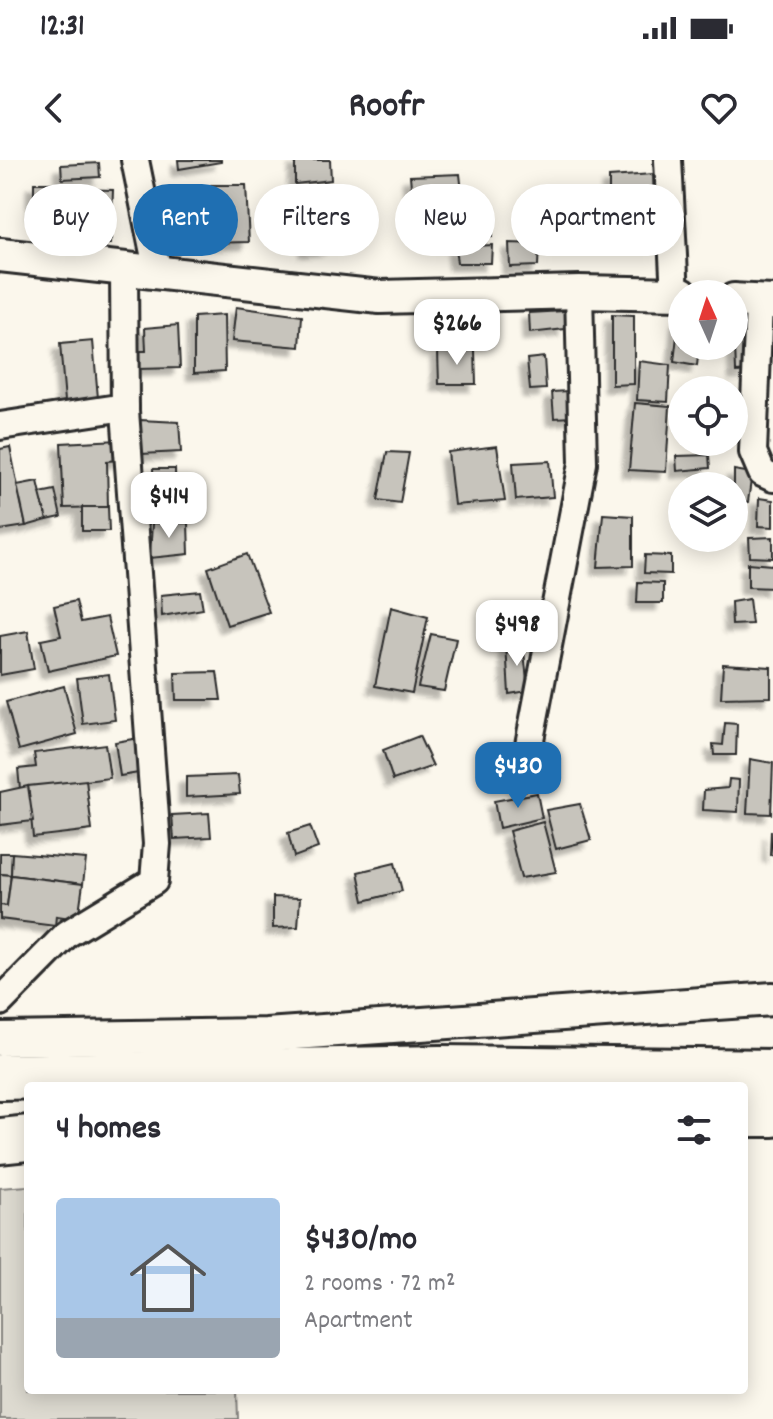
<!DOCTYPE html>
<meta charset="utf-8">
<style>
:root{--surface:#fff;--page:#f2f2f3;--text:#2b2b33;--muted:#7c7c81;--accent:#1f6fb2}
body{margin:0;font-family:Dekko,sans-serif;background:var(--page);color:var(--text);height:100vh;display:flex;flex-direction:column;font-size:30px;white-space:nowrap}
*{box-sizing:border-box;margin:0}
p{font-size:26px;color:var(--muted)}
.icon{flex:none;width:44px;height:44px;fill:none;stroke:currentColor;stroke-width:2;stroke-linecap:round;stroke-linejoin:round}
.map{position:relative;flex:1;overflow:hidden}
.panel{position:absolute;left:24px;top:922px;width:724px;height:312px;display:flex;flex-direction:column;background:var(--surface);border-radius:8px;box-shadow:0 4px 20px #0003}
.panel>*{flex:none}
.guide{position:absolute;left:24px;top:24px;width:726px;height:72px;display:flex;gap:16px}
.needle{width:52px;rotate:357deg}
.buttons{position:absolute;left:668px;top:120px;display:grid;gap:16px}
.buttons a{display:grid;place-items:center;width:80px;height:80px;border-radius:50%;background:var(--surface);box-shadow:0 4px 20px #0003;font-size:40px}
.price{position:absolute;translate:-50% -68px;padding:0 18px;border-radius:16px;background:#fff;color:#222;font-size:26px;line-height:52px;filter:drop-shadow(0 2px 4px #0008)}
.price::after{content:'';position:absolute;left:50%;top:48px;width:24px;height:18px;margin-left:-12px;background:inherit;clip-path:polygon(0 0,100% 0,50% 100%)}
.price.active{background:var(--accent);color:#fff}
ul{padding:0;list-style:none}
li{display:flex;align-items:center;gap:24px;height:200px;padding:0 32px}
li span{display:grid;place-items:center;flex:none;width:224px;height:160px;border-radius:8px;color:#555}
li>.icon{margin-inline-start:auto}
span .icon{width:96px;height:96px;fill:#fffc;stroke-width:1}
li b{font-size:34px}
h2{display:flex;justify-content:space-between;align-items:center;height:96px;padding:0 32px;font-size:34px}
.tag{padding:0 28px;border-radius:36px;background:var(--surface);box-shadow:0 4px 20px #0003;font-size:28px;line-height:72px}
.tag.active{background:var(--accent);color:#fff}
.status{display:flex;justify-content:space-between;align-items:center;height:56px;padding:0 40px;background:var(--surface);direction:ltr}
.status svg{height:22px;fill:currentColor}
header{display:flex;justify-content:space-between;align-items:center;height:104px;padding:0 32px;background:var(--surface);font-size:36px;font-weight:800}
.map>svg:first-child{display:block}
.green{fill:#dddad0;stroke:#84827e;stroke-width:2}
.building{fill:#c7c4bc;stroke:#2b2b2b;stroke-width:2;filter:url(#shadow)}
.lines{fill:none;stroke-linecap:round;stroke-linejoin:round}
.minor-casing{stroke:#2b2b2b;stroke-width:32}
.tertiary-casing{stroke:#2b2b2b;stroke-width:38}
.motorway-casing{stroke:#2b2b2b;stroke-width:50}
.minor{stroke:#fbf7ec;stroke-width:26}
.tertiary{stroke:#fbf7ec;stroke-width:32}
.motorway{stroke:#fbf7ec;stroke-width:44}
</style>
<div class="status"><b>12:31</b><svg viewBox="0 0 49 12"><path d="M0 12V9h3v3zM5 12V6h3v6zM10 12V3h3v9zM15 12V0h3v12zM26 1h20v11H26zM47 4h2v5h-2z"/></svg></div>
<header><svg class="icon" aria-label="back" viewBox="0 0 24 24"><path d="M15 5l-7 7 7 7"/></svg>Roofr<svg class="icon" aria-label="heart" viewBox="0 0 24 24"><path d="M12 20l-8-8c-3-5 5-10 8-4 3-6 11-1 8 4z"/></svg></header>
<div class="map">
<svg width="773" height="1259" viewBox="0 0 773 1259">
<defs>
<filter id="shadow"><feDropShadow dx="-7" dy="7" stdDeviation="2" flood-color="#0004"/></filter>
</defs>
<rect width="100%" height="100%" fill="#fbf7ec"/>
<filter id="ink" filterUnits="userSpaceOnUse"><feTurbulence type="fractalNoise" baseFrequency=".0125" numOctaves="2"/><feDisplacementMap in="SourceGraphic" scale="16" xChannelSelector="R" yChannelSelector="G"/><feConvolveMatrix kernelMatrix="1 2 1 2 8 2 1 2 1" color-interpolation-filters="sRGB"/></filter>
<g filter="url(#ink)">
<polygon class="green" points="28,1026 28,1230 237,1230 238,1259 0,1259 0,1028"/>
<g class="building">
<polygon points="178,0 221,0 221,2 179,9"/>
<polygon points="295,0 330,0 331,20 295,24"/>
<polygon points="99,3 100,17 62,19 61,5"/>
<polygon points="460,14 463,41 413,46 410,16"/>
<polygon points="653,14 655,76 609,79 609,17"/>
<polygon points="34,23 54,23 53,35 73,36 73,29 113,30 111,84 53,83 54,53 34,52"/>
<polygon points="211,25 246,25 249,82 213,83"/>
<polygon points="329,39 331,87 307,90 304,41"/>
<polygon points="453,58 491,59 492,77 452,79"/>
<polygon points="509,83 539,84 538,106 510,107"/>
<polygon points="492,85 491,103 457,103 455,87"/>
<polygon points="236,147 302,156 300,187 232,181"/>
<polygon points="565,151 565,169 530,173 529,153"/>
<polygon points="224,155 225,211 194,213 194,157"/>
<polygon points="612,155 634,156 634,224 612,225"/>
<polygon points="679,158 682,158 682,186 699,186 697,206 674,202"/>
<polygon points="734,159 744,159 747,211 736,212"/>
<polygon points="178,165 180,208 137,209 136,191 146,191 145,168"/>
<polygon points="93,181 98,238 65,241 60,184"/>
<polygon points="475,190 476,224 439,224 438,191"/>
<polygon points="544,197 546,229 530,230 527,199"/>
<polygon points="639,201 670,205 668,242 637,240"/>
<polygon points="586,230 589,256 554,258 552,232"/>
<polygon points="635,243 670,246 666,312 629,310"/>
<polygon points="140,260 179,262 181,292 141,294"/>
<polygon points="119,280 120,300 107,301 108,347 64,348 61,283"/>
<polygon points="497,286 505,341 454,345 448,292"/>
<polygon points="10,287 26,366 0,370 0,289"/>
<polygon points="387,292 409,293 400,343 378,340"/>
<polygon points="709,295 710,308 677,311 676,296"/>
<polygon points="550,301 553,337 516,340 513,303"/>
<polygon points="153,309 175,309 176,344 154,345"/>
<polygon points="734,310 752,313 748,342 734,341"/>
<polygon points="38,321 47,360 26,366 17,325"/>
<polygon points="55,330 61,357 47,360 40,333"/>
<polygon points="759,338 773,340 773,367 758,366"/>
<polygon points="82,347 108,347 109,371 82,371"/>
<polygon points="603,354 633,356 633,406 598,407"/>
<polygon points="152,363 188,363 189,394 150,398"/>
<polygon points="773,377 773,398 750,397 749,378"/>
<polygon points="247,394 269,452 227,465 208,408"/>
<polygon points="645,395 671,396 671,414 644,413"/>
<polygon points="748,403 773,405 773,428 748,427"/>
<polygon points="638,422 663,423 663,443 637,443"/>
<polygon points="200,431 203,449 162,456 161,435"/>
<polygon points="749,439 752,464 732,465 731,442"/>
<polygon points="76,441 81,462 107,457 116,496 48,511 41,480 61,476 54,446"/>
<polygon points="391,447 428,457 412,533 375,526"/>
<polygon points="28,471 34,509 0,515 0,476"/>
<polygon points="431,474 456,479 444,531 418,527"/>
<polygon points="523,481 528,531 509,534 506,484"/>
<polygon points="723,504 771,507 771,537 721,538"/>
<polygon points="217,512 221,540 176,540 175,513"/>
<polygon points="109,514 115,560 83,564 77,518"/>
<polygon points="64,526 77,574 19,590 6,542"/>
<polygon points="725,563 737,564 736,595 714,595 713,584 723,585"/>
<polygon points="419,576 433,606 393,620 383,590"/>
<polygon points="139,578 145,612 120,616 115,582"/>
<polygon points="105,584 110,618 20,629 18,609 36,607 34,593"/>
<polygon points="750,599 773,603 771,654 747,653"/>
<polygon points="238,615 240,634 186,637 186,617"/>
<polygon points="729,619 739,620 738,652 703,650 704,630 728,628"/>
<polygon points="86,620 92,670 33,677 28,626"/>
<polygon points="28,626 33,661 0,665 0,632"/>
<polygon points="537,633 542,658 499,668 494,641"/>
<polygon points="580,644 591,680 556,689 546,650"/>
<polygon points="209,653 211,677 174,679 172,655"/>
<polygon points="543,662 556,712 521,718 509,671"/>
<polygon points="310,666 318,688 294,697 288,673"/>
<polygon points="771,671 773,695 770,695"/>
<polygon points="0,693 12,693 11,715 0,714"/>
<polygon points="12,693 86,699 83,724 11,715"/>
<polygon points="395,703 402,731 364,741 358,712"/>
<polygon points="0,714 11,715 7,746 0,745"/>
<polygon points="11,715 83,724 78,759 56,756 55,766 0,759 0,745 7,746"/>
<polygon points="273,737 300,738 298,767 273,768"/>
</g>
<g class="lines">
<defs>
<g id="minor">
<polyline points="135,0 158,113"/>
<polyline points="668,0 675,134"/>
<polyline points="759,143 753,292 762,313 773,318"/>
<polyline points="0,266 125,247"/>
<polyline points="523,616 583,303 579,132"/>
<polyline points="0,842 67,774 154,721 157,684 125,251 124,111"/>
</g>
<g id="tertiary">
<polyline points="0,95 380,137 579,132 682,134"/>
<polyline points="734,140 773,142"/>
<polyline points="0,879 266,875 773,839"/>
</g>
<g id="motorway">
<polyline points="0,917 440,908 773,912"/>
<polyline points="744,954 773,954"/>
<polyline points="0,981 28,978"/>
</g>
</defs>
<use href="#minor" class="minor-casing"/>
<use href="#tertiary" class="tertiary-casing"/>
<use href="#motorway" class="motorway-casing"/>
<use href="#minor" class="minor"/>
<use href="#tertiary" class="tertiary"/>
<use href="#motorway" class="motorway"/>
</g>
</g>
</svg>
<div class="buttons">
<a><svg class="needle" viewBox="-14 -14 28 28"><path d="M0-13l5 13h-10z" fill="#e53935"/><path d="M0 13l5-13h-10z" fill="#7c7c81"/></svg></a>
<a><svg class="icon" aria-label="locate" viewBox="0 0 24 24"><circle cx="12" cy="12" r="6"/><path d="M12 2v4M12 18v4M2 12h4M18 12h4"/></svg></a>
<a><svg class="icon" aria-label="layers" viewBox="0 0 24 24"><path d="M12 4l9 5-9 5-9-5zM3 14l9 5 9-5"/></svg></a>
</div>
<b class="price" style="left:457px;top:207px">$266</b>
<b class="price" style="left:169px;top:380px">$414</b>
<b class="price" style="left:517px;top:508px">$498</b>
<b class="price active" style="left:518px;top:650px">$430</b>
<div class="guide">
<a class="tag">Buy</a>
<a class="tag active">Rent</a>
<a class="tag">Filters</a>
<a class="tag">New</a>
<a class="tag">Apartment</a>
</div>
<section class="panel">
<h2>4 homes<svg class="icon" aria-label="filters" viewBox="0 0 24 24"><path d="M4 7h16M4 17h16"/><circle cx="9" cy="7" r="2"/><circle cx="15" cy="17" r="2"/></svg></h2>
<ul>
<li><span style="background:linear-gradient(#a9c7e8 75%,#9aa5b1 0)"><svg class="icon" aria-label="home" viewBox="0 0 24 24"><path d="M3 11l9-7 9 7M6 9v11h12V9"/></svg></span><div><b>$430/mo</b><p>2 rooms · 72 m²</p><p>Apartment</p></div></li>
</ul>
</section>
</div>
